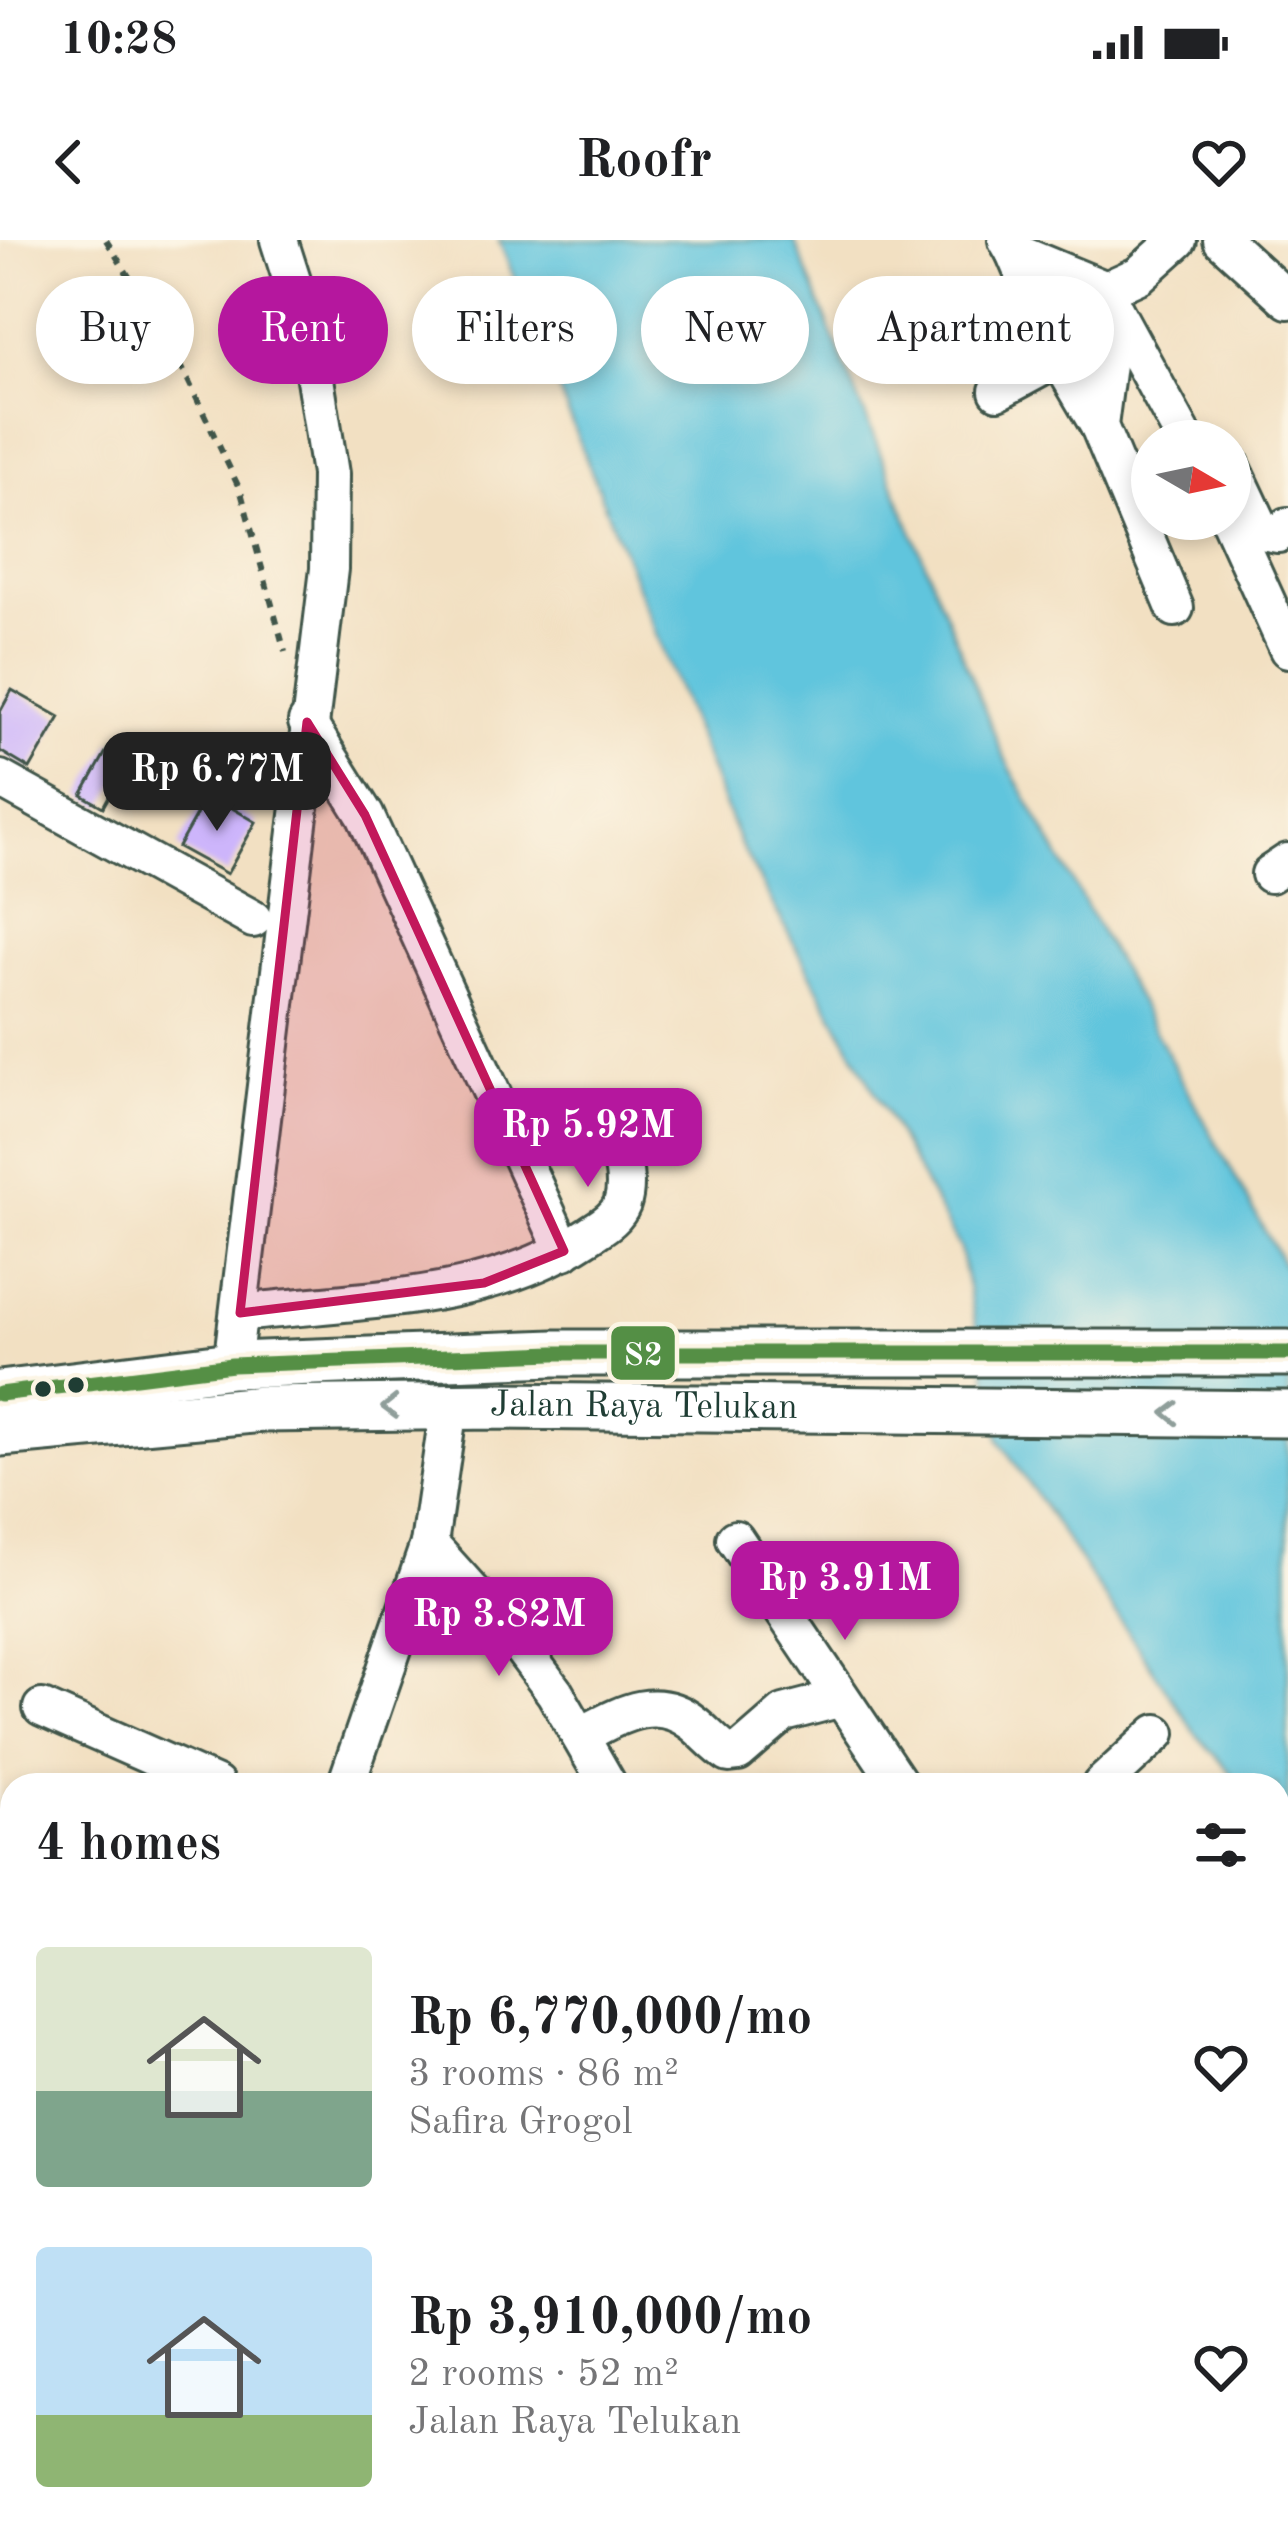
<!DOCTYPE html>
<meta charset="utf-8">
<style>
:root{--surface:#fff;--page:#f2f2f2;--text:#202124;--muted:#757577;--accent:#b5179e}
body{margin:0;font-family:"Old Standard TT",serif;background:var(--page);color:var(--text);height:100vh;display:flex;flex-direction:column;font-size:45px;white-space:nowrap}
*{box-sizing:border-box;margin:0}
p{font-size:39px;color:var(--muted)}
.icon{flex:none;width:66px;height:66px;fill:none;stroke:currentColor;stroke-width:2;stroke-linecap:round;stroke-linejoin:round}
.map{position:relative;flex:1;overflow:hidden}
.side{position:absolute;left:0px;top:1533px;width:1290px;height:771px;display:flex;flex-direction:column;background:var(--surface);border-radius:36px 36px 0 0;box-shadow:0 6px 18px #0003}
.side>*{flex:none}
.hud{position:absolute;left:36px;top:36px;width:1218px;height:108px;display:flex;gap:24px}
.needle{width:78px;rotate:99deg}
.fabs{position:absolute;left:1131px;top:180px;display:grid;gap:24px}
.fabs a{display:grid;place-items:center;width:120px;height:120px;border-radius:50%;background:var(--surface);box-shadow:0 6px 18px #0003;font-size:60px}
.price{position:absolute;translate:-50% -102px;padding:0 27px;border-radius:24px;background:var(--accent);color:#fff;font-size:39px;line-height:78px;filter:drop-shadow(0 3px 6px #0008)}
.price::after{content:'';position:absolute;left:50%;top:72px;width:36px;height:27px;margin-left:-18px;background:inherit;clip-path:polygon(0 0,100% 0,50% 100%)}
.price.selected{background:#222;color:#fff}
ul{padding:0;list-style:none}
li{display:flex;align-items:center;gap:36px;height:300px;padding:0 36px}
li span{display:grid;place-items:center;flex:none;width:336px;height:240px;border-radius:12px;color:#555}
li>.icon{margin-inline-start:auto}
span .icon{width:144px;height:144px;fill:#fffc;stroke-width:1}
li b{font-size:51px}
h2{display:flex;justify-content:space-between;align-items:center;height:144px;padding:0 36px;font-size:51px}
.tag{padding:0 42px;border-radius:54px;background:var(--surface);box-shadow:0 6px 18px #0003;font-size:42px;line-height:108px}
.tag.selected{background:var(--accent);color:#fff}
.status{display:flex;justify-content:space-between;align-items:center;height:84px;padding:0 60px;background:var(--surface);direction:ltr}
.status svg{height:33px;fill:currentColor}
header{display:flex;justify-content:space-between;align-items:center;height:156px;padding:0 36px;background:var(--surface);font-size:54px;font-weight:800}
.map>svg:first-child{display:block}
.industrial{fill:#c4c0db}
.water{fill:#60c5dd;stroke:#408188;stroke-width:3}
.building{fill:#cdb5fb}
.lines{fill:none;stroke-linecap:round;stroke-linejoin:round}
.minor-casing{stroke:#3f5549;stroke-width:42}
.major-casing{stroke:#3f5549;stroke-width:51}
.path{stroke:#3f5549;stroke-width:6;stroke-dasharray:9 9;stroke-linecap:butt}
.minor{stroke:#fff;stroke-width:36}
.major{stroke:#fff;stroke-width:45}
.bus-1-casing{stroke:#fcf5e5;stroke-width:24}
.bus-1{stroke:#548f45;stroke-width:15}
.oneway{stroke:#8f9e9a}
.marked{fill:#c2185b;fill-opacity:0.2;stroke:#c2185b;stroke-width:9;stroke-linejoin:round}
.bus-dot{fill:#1f3d34;stroke:#fcf5e5;stroke-width:4.5}
.labels{text-anchor:middle;dominant-baseline:central;stroke-width:9;stroke-linejoin:round;paint-order:stroke}
.street-label{font-size:36px;fill:#1f3d34;stroke:#fcf5e5}
.line-badge{stroke:#fcf5e5;stroke-width:4.5}
.badge-label{font-size:33px;text-anchor:middle;font-weight:bold;fill:#fff}
</style>
<div class="status"><b>10:28</b><svg viewBox="0 0 49 12"><path d="M0 12V9h3v3zM5 12V6h3v6zM10 12V3h3v9zM15 12V0h3v12zM26 1h20v11H26zM47 4h2v5h-2z"/></svg></div>
<header><svg class="icon" aria-label="back" viewBox="0 0 24 24"><path d="M15 5l-7 7 7 7"/></svg>Roofr<svg class="icon" aria-label="heart" viewBox="0 0 24 24"><path d="M12 20l-8-8c-3-5 5-10 8-4 3-6 11-1 8 4z"/></svg></header>
<div class="map">
<svg width="1288" height="2302" viewBox="0 0 1288 2302">
<rect width="100%" height="100%" fill="#fcf5e5"/>
<filter id="ink" filterUnits="userSpaceOnUse"><feTurbulence type="fractalNoise" baseFrequency=".00833" numOctaves="2"/><feDisplacementMap in="SourceGraphic" scale="24" xChannelSelector="R" yChannelSelector="G"/><feConvolveMatrix kernelMatrix="1 2 1 2 8 2 1 2 1" color-interpolation-filters="sRGB"/></filter>
<filter id="wash" filterUnits="userSpaceOnUse"><feTurbulence type="fractalNoise" baseFrequency=".004" numOctaves="4" result="noise"/><feDisplacementMap in="SourceGraphic" scale="48" xChannelSelector="R" yChannelSelector="G"/><feGaussianBlur stdDeviation="2.7" result="paint"/><feColorMatrix in="noise" values="0 0 0 0 0 0 0 0 0 0 0 0 0 0 0 0 0 1.4 0 .05"/><feComposite in="paint" operator="in"/></filter>
<g filter="url(#wash)">
<rect width="100%" height="100%" fill="#f2e0c2"/>
<polygon class="industrial" points="0,1704 12,1708 12,2292 76,2292 73,2302 0,2302"/>
<polygon class="water" points="499,0 794,0 1003,515 1288,1033 1288,1596 1278,1585 1278,1545 1242,1545 1196,1494 1000,1201 960,1009 739,602"/>
<g id="blocks">
<g class="building">
<polygon points="12,450 60,477 30,529 0,511 0,472"/>
<polygon points="111,503 132,515 103,567 82,555"/>
<polygon points="208,554 256,582 227,634 178,607"/>
</g>
</g>
</g>
<g filter="url(#ink)">
<use href="#blocks" fill-opacity="0" stroke="#3f5549" stroke-width="3"/>
<g class="lines">
<defs>
<g id="minor">
<polyline points="1007,0 1014,12 1106,50 1139,35 1178,0"/>
<polyline points="1222,0 1288,60"/>
<polyline points="1014,12 1059,118"/>
<polyline points="1111,64 1186,201"/>
<polyline points="1114,70 1099,186 1175,368"/>
<polyline points="998,151 1059,118 1099,186"/>
<polyline points="1230,223 1262,291 1278,294 1288,286"/>
<polyline points="1229,279 1288,409"/>
<polyline points="307,482 365,575 564,1011"/>
<polyline points="0,539 253,679"/>
<polyline points="1270,634 1288,622"/>
<path d="M240,1073c118,-14 247,-10 349,-78 13,-9 27,-16 33,-31 8,-23 -2,-51 -7,-73"/>
<polyline points="232,1125 329,329 330,234 307,88 279,0"/>
<polyline points="735,1299 900,1545"/>
<polyline points="429,1304 514,1398 555,1453 608,1545"/>
<polyline points="42,1468 216,1545"/>
<path d="M580,1496c37,-19 74,-44 113,-13 13,10 22,22 36,31l9,-1 46,-40 54,-14"/>
<polyline points="346,1545 429,1304 449,1167"/>
<polyline points="1101,1545 1157,1493"/>
<polyline points="0,1633 12,1638"/>
<polyline points="0,1842 12,1847"/>
<polyline points="1278,1857 1288,1864"/>
<polyline points="1278,2024 1288,2035"/>
<polyline points="0,2036 12,2041"/>
<polyline points="0,2135 12,2139"/>
<polyline points="1278,2206 1288,2214"/>
<polyline points="0,2222 12,2226"/>
<polyline points="72,2302 76,2292"/>
<polyline points="300,2302 303,2292"/>
<polyline points="535,2302 539,2292"/>
<polyline points="703,2302 707,2292"/>
<polyline points="920,2302 924,2292"/>
<polyline points="1022,2302 1026,2292"/>
<polyline points="1136,2302 1139,2292"/>
<polyline points="1248,2302 1252,2292"/>
</g>
<g id="major">
<polyline points="0,1154 232,1125 554,1113 1288,1113"/>
<path id="s1" d="M0,1193l263,-24 232,-3 793,8"/>
</g>
</defs>
<use href="#minor" class="minor-casing"/>
<use href="#major" class="major-casing"/>
<polyline class="path" points="106,0 169,100 241,252 285,412"/>
<use href="#minor" class="minor"/>
<use href="#major" class="major"/>
<defs>
<polyline id="bus-1" points="0,1154 232,1125 554,1113 1288,1113"/>
</defs>
<use href="#bus-1" class="bus-1-casing"/>
<use href="#bus-1" class="bus-1"/>
</g>
<defs><path id="oneway-chevron" d="M-2-3.5L2.5 0L-2 3.5" fill="none" stroke-width="1.6" stroke-linecap="round" stroke-linejoin="round" transform="scale(3)"/></defs>
<g class="oneway">
<use href="#oneway-chevron" transform="translate(390 1167) rotate(179)"/>
<use href="#oneway-chevron" transform="translate(1171 1173) rotate(-179)"/>
</g>
</g>
<path class="marked" d="M307,482l58,93 199,436 -80,32 -244,30z"/>
<g class="bus-dot">
<circle cx="76" cy="1145" r="10"/>
<circle cx="43" cy="1149" r="10"/>
</g>
<g class="labels">
<g class="street-label">
<text stroke="none"><textPath href="#s1" startOffset="645">Jalan Raya Telukan</textPath></text>
</g>
</g>
<rect class="line-badge" x="609" y="1084" width="68" height="58" rx="12" fill="#548f45"/>
<g class="badge-label">
<text x="643" y="1125">S2</text>
</g>
</svg>
<div class="fabs">
<a><svg class="needle" viewBox="-14 -14 28 28"><path d="M0-13l5 13h-10z" fill="#e53935"/><path d="M0 13l5-13h-10z" fill="#757577"/></svg></a>
</div>
<b class="price selected" style="left:217px;top:594px">Rp 6.77M</b>
<b class="price" style="left:588px;top:950px">Rp 5.92M</b>
<b class="price" style="left:845px;top:1403px">Rp 3.91M</b>
<b class="price" style="left:499px;top:1439px">Rp 3.82M</b>
<div class="hud">
<a class="tag">Buy</a>
<a class="tag selected">Rent</a>
<a class="tag">Filters</a>
<a class="tag">New</a>
<a class="tag">Apartment</a>
</div>
<section class="side">
<h2>4 homes<svg class="icon" aria-label="filters" viewBox="0 0 24 24"><path d="M4 7h16M4 17h16"/><circle cx="9" cy="7" r="2"/><circle cx="15" cy="17" r="2"/></svg></h2>
<ul>
<li><span style="background:linear-gradient(#dfe7d0 60%,#7fa58c 0)"><svg class="icon" aria-label="home" viewBox="0 0 24 24"><path d="M3 11l9-7 9 7M6 9v11h12V9"/></svg></span><div><b>Rp 6,770,000/mo</b><p>3 rooms · 86 m²</p><p>Safira Grogol</p></div><svg class="icon" aria-label="heart" viewBox="0 0 24 24"><path d="M12 20l-8-8c-3-5 5-10 8-4 3-6 11-1 8 4z"/></svg></li>
<li><span style="background:linear-gradient(#bfe0f5 70%,#8fb573 0)"><svg class="icon" aria-label="home" viewBox="0 0 24 24"><path d="M3 11l9-7 9 7M6 9v11h12V9"/></svg></span><div><b>Rp 3,910,000/mo</b><p>2 rooms · 52 m²</p><p>Jalan Raya Telukan</p></div><svg class="icon" aria-label="heart" viewBox="0 0 24 24"><path d="M12 20l-8-8c-3-5 5-10 8-4 3-6 11-1 8 4z"/></svg></li>
</ul>
</section>
</div>
